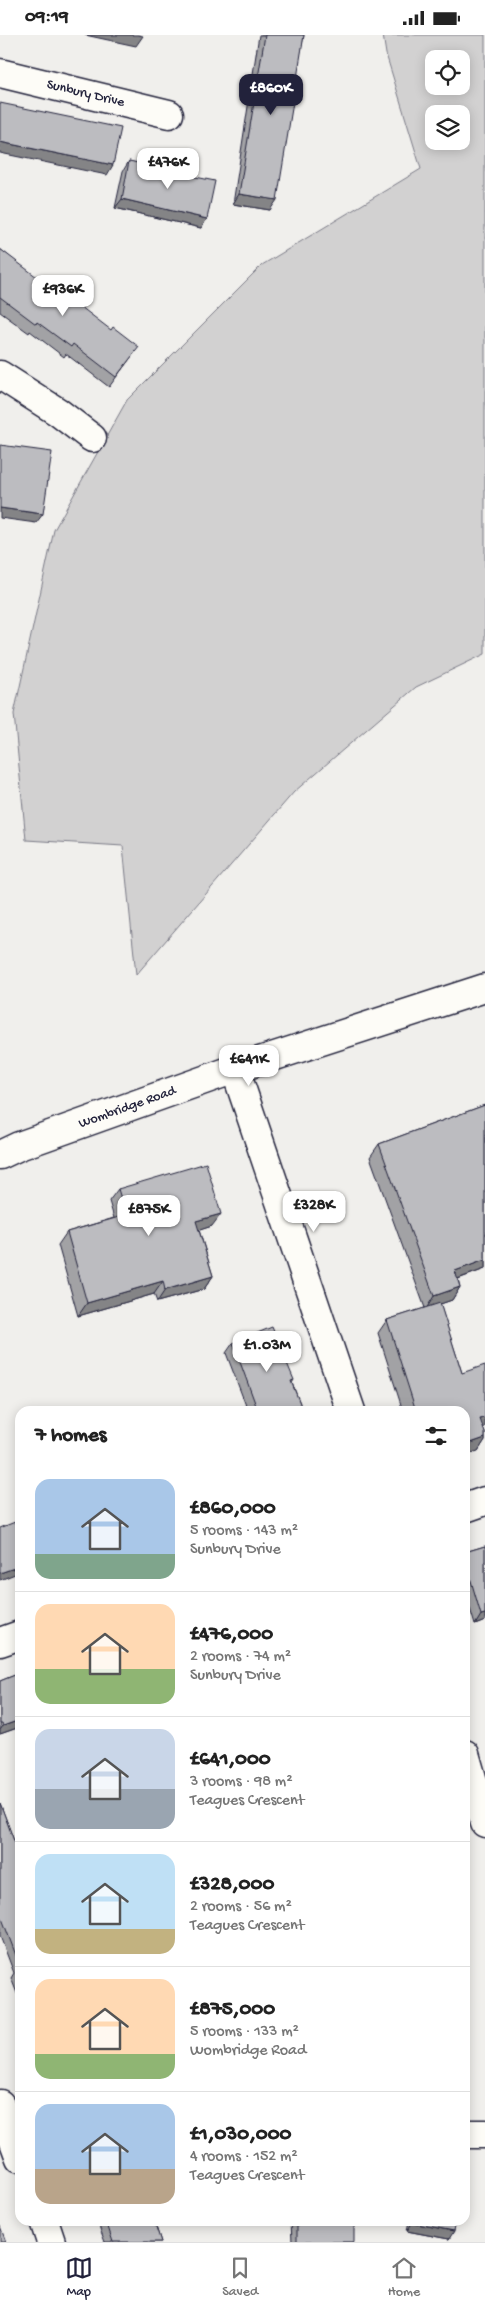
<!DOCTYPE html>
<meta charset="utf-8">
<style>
:root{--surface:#fff;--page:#f6f6f6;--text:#222;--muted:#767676;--line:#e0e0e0;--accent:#22223b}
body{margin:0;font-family:"Gochi Hand",sans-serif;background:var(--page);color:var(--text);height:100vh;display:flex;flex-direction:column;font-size:19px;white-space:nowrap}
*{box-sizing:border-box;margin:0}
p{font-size:16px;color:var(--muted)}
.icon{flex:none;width:28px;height:28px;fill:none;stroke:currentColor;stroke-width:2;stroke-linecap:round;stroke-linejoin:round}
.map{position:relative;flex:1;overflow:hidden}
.sheet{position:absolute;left:15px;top:1371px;width:455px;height:820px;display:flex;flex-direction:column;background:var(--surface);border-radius:15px;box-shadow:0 2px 12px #0003}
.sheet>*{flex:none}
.tools{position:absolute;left:425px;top:15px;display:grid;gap:10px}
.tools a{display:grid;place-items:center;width:45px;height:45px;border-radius:10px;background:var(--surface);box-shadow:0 2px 12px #0003;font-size:25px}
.price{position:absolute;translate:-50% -42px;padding:0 11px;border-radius:10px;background:#fff;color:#222;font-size:16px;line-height:32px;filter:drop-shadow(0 1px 2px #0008)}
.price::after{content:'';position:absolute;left:50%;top:30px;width:15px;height:11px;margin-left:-8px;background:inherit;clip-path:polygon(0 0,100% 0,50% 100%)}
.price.on{background:var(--accent);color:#fff}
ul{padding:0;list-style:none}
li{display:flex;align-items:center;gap:15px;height:125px;padding:0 20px}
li+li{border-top:1px solid var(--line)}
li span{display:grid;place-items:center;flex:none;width:140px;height:100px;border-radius:15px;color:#555}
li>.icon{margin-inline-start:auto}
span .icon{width:60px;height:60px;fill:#fffc;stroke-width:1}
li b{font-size:21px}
h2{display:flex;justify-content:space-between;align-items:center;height:60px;padding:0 20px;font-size:21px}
.status{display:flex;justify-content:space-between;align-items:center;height:35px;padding:0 25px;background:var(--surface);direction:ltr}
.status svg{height:14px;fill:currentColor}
.tab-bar{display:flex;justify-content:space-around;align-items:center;height:70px;border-top:1px solid var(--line);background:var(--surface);font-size:14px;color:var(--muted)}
.tab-bar a{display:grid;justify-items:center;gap:2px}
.tab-bar .on{color:var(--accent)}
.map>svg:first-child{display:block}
.green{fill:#d2d1d1;stroke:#7a7a86;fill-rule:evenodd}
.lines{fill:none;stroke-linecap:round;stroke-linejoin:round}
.street-casing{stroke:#22223b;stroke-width:31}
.secondary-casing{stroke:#22223b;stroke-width:31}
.street{stroke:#fdfcf7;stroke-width:28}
.secondary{stroke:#fdfcf7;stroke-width:28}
.wall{fill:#a2a2a5;stroke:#22223b}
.shaded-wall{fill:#848486;stroke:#22223b}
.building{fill:#bcbcc0;stroke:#22223b}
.labels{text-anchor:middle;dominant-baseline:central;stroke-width:4;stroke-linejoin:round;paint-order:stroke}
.street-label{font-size:14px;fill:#22223b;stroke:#fdfcf7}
</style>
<div class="status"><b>09:19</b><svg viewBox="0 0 49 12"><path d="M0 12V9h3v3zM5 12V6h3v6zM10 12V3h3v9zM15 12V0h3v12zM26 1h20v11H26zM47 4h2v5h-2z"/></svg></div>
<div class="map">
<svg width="485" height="2207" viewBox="0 0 485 2207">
<rect width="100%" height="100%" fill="#f0efec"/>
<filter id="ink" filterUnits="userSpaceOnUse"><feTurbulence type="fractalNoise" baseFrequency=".02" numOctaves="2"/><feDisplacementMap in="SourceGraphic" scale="10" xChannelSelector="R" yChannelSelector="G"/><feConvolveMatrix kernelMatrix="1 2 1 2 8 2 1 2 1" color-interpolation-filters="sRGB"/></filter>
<g filter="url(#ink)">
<path class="green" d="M383,0h102v619l-69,33 -122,105 -158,183 -13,-129 -97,-6 -12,-126 40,-184 73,-130 135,-135 159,-96 -35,-115zM434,24h27v27h-27zM434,79h27v27h-27z"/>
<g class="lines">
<defs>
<g id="street">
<path id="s1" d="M0,38l169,41"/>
<polyline points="0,340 58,377 92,403"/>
<polyline points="235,1034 351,1376"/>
<polyline points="465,1473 485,1466"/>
<polyline points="0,1607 20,1600"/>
<polyline points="465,1719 485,1788"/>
<polyline points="0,2069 20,2123"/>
<polyline points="465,2099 485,2099"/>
<polyline points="44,2186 51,2207"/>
</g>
<g id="secondary">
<path id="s2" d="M0,1120l19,-9 216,-77 250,-81"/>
</g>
</defs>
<use href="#street" class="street-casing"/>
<use href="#secondary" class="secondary-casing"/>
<use href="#street" class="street"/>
<use href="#secondary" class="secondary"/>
</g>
<g class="wall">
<polygon points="259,0 304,0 270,175 233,169"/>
<polygon points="129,126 161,135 201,193 115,173 123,136"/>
<polygon points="0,214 132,321 109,352 66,319 64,322 30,296 29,298 0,277"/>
<polygon points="485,1070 485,1234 458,1244 460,1252 452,1265 440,1269 462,1338 485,1398 485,1405 478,1416 465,1376 403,1376 378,1298 387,1285 425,1273 370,1122 379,1109"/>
<polygon points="118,1154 212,1191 199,1195 213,1241 204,1254 157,1267 154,1259 78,1281 58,1210 67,1197 114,1183 109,1166"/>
<polygon points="233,1308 294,1345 292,1348 303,1376 248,1376 226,1318"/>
<polygon points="485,1511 485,1586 475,1590 465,1557 465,1517"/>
<polygon points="20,1638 20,1692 0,1699 0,1646"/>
<polygon points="0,1768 20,1822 20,1966 11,1943 14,1938 0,1901"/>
<polygon points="97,2186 154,2186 161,2207 105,2207"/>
<polygon points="291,2186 354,2186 353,2207 292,2207"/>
<polygon points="409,2186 456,2186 449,2204 407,2196"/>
</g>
<g class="shaded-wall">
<polygon points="85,0 138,0 143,1 136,11"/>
<polygon points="0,107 113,130 107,140 0,118"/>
<polygon points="239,159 277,165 270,175 233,169"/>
<polygon points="122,164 207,184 201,193 115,173"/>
<polygon points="0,473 43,479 36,488 0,483"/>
<polygon points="221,1179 212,1191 188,1199 196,1186"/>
<polygon points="485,1225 485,1234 446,1248 455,1236"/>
<polygon points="213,1241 204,1254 157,1267 165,1255"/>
<polygon points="163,1246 154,1259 78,1281 87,1268"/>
<polygon points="460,1252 452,1265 426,1274 434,1261"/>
<polygon points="485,1383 485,1392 472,1397 480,1384"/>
<polygon points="485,1403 485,1405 478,1416 465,1420 465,1410"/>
<polygon points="20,1531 20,1537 0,1545 0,1538"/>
<polygon points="485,1579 485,1586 475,1590 481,1580"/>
<polygon points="20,1685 20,1692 0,1699 0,1695 3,1691"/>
<polygon points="412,2188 454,2196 449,2204 407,2196"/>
</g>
<g class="building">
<polygon points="265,0 304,0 277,165 239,159"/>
<polygon points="0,68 121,93 113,130 0,107"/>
<polygon points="129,126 162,133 161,135 215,146 207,184 122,164"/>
<polygon points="0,214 66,264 68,262 111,295 113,292 139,312 116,342 73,309 71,312 37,287 36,289 0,262"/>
<polygon points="0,410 52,417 43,479 0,473"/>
<polygon points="485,1070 485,1225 455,1236 460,1252 434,1261 379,1109"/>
<polygon points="206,1128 221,1179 196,1186 213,1241 165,1255 163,1246 87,1268 67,1197 126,1180 118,1154"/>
<polygon points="440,1268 462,1338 485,1330 485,1383 480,1384 485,1398 485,1403 465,1410 465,1376 416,1376 387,1285"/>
<polygon points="272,1292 294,1345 291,1346 303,1376 258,1376 233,1308"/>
<polygon points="20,1485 20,1531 0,1538 0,1493"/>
<polygon points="485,1511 485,1579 481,1580 465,1525 465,1517"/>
<polygon points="20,1638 20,1685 3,1691 2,1689 0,1689 0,1646"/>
<polygon points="0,1768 20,1822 20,1931 0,1878"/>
<polygon points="20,1933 20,1943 17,1934"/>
<polygon points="106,2186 154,2186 161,2207 113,2207"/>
<rect x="297" y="2186" width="57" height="21"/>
<polygon points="412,2186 456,2186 454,2196 412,2188"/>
<polygon points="0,2191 6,2207 0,2207"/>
</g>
</g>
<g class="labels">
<g class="street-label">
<text stroke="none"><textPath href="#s1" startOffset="88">Sunbury Drive</textPath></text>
<text stroke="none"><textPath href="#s2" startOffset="136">Wombridge Road</textPath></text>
</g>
</g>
</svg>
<div class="tools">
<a><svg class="icon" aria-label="locate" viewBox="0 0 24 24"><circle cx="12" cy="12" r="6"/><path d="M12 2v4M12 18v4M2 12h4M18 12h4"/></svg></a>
<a><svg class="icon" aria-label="layers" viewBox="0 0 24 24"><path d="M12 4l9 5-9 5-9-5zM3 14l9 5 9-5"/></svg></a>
</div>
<b class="price on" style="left:271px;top:81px">£860K</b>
<b class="price" style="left:168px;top:155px">£476K</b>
<b class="price" style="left:63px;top:282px">£936K</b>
<b class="price" style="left:249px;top:1052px">£641K</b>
<b class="price" style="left:314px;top:1198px">£328K</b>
<b class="price" style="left:149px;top:1202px">£875K</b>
<b class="price" style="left:267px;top:1338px">£1.03M</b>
<section class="sheet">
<h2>7 homes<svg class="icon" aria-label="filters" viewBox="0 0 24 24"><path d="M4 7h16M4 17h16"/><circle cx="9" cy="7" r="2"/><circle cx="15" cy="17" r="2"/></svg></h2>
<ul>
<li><span style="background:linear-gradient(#a9c7e8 75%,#7fa58c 0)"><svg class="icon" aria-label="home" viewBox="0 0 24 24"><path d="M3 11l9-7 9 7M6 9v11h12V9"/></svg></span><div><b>£860,000</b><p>5 rooms · 143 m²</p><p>Sunbury Drive</p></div></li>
<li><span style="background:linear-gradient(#ffd9b3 65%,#8fb573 0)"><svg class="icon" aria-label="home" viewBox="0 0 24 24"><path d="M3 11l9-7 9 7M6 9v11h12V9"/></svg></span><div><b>£476,000</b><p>2 rooms · 74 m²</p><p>Sunbury Drive</p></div></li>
<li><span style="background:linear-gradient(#c9d6e8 60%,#9aa5b1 0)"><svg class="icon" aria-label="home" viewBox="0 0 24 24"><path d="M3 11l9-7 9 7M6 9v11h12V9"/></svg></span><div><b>£641,000</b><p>3 rooms · 98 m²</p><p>Teagues Crescent</p></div></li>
<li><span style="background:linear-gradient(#bfe0f5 75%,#c2b280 0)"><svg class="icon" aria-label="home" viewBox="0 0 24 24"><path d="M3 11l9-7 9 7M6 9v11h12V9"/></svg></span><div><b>£328,000</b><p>2 rooms · 56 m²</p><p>Teagues Crescent</p></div></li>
<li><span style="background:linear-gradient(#ffd9b3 75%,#8fb573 0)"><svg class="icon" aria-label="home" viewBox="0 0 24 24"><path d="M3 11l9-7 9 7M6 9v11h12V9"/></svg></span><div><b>£875,000</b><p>5 rooms · 133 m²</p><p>Wombridge Road</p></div></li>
<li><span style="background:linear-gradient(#a9c7e8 65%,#b9a48a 0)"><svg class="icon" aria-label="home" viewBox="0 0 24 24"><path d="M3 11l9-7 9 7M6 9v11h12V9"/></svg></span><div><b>£1,030,000</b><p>4 rooms · 152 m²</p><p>Teagues Crescent</p></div></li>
</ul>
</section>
</div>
<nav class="tab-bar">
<a class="on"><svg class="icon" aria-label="map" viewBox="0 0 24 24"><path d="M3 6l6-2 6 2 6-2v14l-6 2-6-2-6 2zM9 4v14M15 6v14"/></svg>Map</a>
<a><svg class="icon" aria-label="saved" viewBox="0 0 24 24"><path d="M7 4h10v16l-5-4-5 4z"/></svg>Saved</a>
<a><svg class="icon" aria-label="home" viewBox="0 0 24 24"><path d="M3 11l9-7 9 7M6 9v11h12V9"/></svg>Home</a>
</nav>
